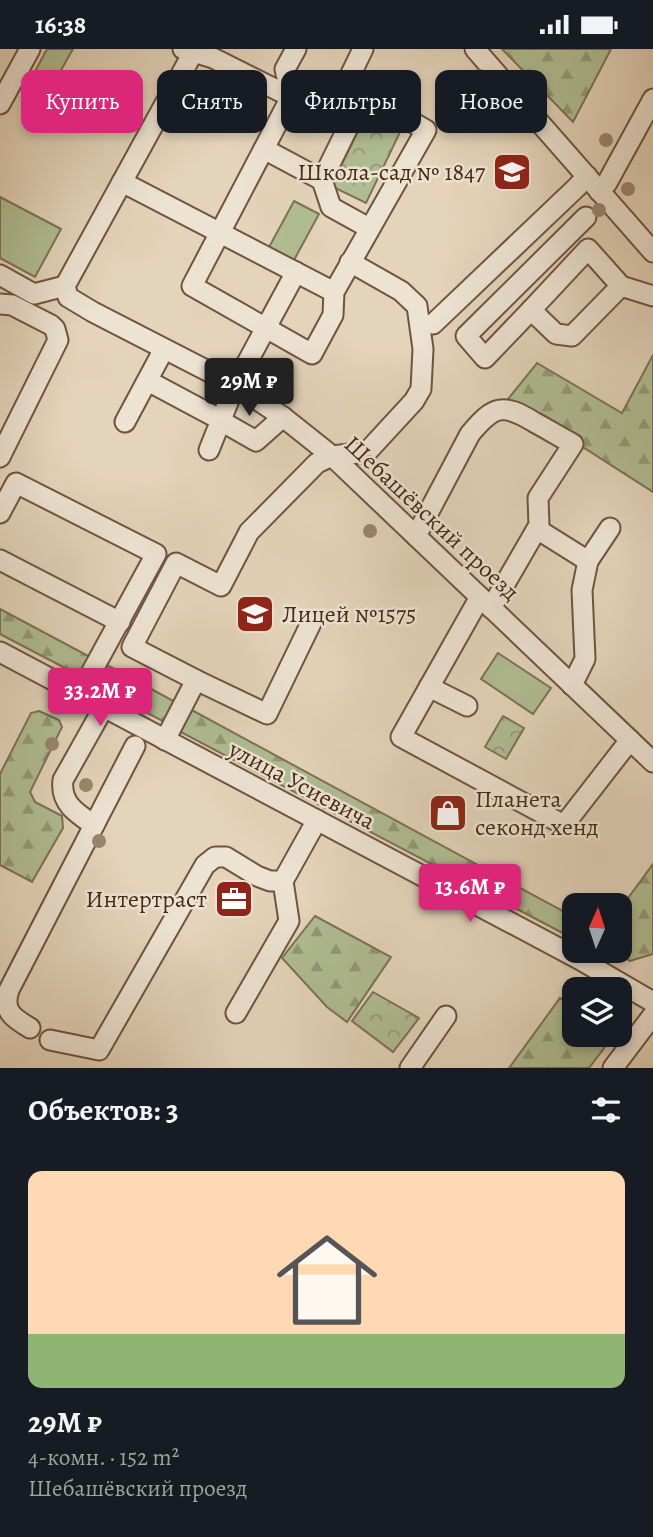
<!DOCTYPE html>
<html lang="ru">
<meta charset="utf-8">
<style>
:root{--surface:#171b24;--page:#242831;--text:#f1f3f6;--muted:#9ea1a6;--line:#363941;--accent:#db2777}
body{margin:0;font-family:Alegreya,serif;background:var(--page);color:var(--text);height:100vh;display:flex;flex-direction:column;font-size:26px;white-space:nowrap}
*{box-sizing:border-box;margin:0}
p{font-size:23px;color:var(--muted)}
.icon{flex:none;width:38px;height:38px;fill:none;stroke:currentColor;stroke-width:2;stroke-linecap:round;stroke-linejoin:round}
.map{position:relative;height:1019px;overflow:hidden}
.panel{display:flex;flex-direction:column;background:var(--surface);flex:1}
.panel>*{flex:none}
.guide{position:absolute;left:21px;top:21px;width:612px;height:63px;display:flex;gap:14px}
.needle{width:46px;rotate:3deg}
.tools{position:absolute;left:562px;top:844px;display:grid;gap:14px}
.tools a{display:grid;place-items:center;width:70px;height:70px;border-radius:14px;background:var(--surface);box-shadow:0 4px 10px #0003;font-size:35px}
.price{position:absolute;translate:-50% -60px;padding:0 16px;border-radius:7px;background:var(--accent);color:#fff;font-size:23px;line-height:46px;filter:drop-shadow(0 2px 4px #0008)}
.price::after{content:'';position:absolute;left:50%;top:42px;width:21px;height:16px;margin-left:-10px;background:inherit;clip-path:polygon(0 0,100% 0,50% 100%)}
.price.selected{background:#222;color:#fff}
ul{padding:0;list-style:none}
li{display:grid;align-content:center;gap:14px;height:371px;padding:0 28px}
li+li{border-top:2px solid var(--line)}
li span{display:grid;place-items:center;height:217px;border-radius:14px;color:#555}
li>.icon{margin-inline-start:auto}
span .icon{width:126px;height:126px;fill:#fffc;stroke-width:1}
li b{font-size:30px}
h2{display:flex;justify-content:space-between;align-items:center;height:84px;padding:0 28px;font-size:30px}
.pill{padding:0 24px;border-radius:14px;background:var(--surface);box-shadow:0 4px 10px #0003;font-size:24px;line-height:63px}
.pill.selected{background:var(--accent);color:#fff}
.status{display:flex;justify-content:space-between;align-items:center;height:49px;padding:0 35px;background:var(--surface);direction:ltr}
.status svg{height:19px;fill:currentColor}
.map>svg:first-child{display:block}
.forest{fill:url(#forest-firs);stroke:#7c7354;stroke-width:2}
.park{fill:url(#park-crowns);stroke:#7c7354;stroke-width:2}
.garden{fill:#b0bd93;stroke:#7c7354;stroke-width:2}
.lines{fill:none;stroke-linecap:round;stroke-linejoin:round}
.minor-casing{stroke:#6f543e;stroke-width:23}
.minor{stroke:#ede3d3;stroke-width:19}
.tree{fill:#9a866d}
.labels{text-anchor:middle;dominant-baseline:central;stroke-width:5;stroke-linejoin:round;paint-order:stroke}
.poi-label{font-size:24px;fill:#482915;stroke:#ede3d3;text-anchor:end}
.street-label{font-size:24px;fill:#482915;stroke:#ede3d3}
</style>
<div class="status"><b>16:38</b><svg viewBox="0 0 49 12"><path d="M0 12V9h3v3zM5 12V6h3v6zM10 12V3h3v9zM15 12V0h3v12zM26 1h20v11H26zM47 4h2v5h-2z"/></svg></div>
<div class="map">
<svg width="653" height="1019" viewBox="0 0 653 1019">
<defs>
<pattern id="forest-firs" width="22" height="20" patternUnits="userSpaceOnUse" patternTransform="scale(1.75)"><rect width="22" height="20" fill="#b0bd93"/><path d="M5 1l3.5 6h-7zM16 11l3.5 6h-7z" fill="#919a77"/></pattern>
<pattern id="park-crowns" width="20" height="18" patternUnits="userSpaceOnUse" patternTransform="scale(1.75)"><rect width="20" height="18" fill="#b0bd93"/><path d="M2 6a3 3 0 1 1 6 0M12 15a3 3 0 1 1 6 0" fill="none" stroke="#919a77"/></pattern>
</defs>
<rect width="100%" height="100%" fill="#e4d4bb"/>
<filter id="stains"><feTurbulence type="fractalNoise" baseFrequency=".00286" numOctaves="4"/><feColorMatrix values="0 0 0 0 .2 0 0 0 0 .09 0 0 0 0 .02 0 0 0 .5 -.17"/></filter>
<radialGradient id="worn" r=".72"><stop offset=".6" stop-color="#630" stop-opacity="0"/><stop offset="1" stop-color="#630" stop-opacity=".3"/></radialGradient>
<g class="forest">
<polygon points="502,0 611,0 573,73"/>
<polygon points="653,306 653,443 508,350 537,314 622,364"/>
<polygon points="0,560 92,609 82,628 0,585"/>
<polygon points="105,615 177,654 166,674 94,635"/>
<polygon points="188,659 574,868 574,890 177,681"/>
<polygon points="39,662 59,671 62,678 30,743 35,753 62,767 63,779 32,833 0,816 0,725 31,664"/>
<polygon points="653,815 653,905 630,912 612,901 620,901 620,860"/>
<polygon points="315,867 391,908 347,973 327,958 282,909"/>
<polygon points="574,947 574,985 611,985 611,990 589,1019 509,1019 560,949 568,955"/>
</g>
<g class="park">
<polygon points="368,62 402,79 366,154 331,137"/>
<polygon points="503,667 524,679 506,710 485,698"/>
<polygon points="373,943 419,969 393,1003 352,972"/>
</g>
<g class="garden">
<polygon points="47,0 73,0 52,37 33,26"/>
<polygon points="0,148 61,180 35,228 0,209"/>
<polygon points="294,152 319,165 293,213 268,200"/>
<polygon points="498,604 551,639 533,665 481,630"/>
</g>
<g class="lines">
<defs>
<g id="minor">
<polyline points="183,0 213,9 291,48 285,20 296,0"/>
<polyline points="195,0 65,237 68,248 93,263 235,336 283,368 332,407 653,713"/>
<polyline points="475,0 653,203"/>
<polyline points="346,35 426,81 334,243 333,266 312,305 192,237 291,48 346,35 363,0"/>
<polyline points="0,55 30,0"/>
<polyline points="264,100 322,131 331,158 369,179"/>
<polyline points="322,131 354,66 346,35"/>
<polyline points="122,133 334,243"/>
<polyline points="599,142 607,134 653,50"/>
<polyline points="0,226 34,245 65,237"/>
<polyline points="621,237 588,200 531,261 556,285 572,287 621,237 653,247"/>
<polyline points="0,255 12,256 51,276 55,280 58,291 0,408"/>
<polyline points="531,261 485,309 466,287 586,168"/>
<polyline points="433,275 577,138 587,127"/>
<polyline points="148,332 221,371"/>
<polyline points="125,373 164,300"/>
<polyline points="228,376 256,392 283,368"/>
<polyline points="209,401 235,336 296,223"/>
<polyline points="0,464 16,434 156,505 79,646"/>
<polyline points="537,480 588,512"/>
<path d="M416,487l54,-102c24,-29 33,-31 64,-12 13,7 26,15 39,22l-35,54 1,27 -48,83"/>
<polyline points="0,511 120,573"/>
<polyline points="480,548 401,688 564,776 630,691"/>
<polyline points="0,603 579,910 653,953"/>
<polyline points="196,631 132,598 176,514 221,537 249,483 317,414 332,407 367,403 414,352 421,340 423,300 417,257 401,242 350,213"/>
<polyline points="572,636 585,610 582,541 588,512 610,479"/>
<polyline points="429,638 467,657"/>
<polyline points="165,691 196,631 267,665 312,572"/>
<path d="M94,776c-18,-12 -34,-22 -31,-45l41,-73"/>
<polyline points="236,964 289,872 283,832"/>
<path d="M30,979c-17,-10 -28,-17 -21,-38l126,-244"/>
<polyline points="50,991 99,1001 205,816 215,808 226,808 257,827 270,832 283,832 317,771"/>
<polyline points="410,1019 446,967"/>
<polyline points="613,1019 653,966"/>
</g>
</defs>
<use href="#minor" class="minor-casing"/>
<use href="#minor" class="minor"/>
</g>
<g class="tree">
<circle cx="479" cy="27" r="7"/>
<circle cx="606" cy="91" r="7"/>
<circle cx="628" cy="140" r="7"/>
<circle cx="599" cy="161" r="7"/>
<circle cx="369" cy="413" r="7"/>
<circle cx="370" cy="482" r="7"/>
<circle cx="52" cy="695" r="7"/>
<circle cx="86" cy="736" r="7"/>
<circle cx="99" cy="792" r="7"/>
<circle cx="484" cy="822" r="7"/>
</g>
<defs>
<symbol id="school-square" viewBox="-11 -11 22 22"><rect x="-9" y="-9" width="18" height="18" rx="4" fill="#8f2418" stroke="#ede3d3"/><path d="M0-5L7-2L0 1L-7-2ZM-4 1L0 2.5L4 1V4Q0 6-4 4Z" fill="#fff"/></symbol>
<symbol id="shop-square" viewBox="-11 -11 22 22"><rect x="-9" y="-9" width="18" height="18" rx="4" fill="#8f2418" stroke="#ede3d3"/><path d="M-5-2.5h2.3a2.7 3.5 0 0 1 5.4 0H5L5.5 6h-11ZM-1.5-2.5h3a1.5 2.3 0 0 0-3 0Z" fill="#fff"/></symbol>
<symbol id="office-square" viewBox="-11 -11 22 22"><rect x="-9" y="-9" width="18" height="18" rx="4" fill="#8f2418" stroke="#ede3d3"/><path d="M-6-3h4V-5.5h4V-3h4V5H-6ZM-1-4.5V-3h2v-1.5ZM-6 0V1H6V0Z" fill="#fff"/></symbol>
</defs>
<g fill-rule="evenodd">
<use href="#school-square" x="490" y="101" width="44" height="44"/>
<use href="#school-square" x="233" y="543" width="44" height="44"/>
<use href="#shop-square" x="426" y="742" width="44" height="44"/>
<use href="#office-square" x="212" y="828" width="44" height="44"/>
</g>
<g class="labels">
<g class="poi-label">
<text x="485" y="123">Школа-сад № 1847</text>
<text x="282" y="565" text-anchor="start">Лицей №1575</text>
<text x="475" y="750" text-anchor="start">Планета<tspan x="475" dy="28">секонд хенд</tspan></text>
<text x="207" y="850">Интертраст</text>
</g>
<g class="street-label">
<text transform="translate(432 469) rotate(43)">Шебашёвский проезд</text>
<text transform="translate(302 736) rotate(28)">улица Усиевича</text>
</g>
</g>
<rect width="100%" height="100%" filter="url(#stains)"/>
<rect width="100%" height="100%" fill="url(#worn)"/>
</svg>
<div class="tools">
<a><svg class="needle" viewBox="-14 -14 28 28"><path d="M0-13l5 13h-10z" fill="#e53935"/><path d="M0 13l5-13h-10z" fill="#9ea1a6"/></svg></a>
<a><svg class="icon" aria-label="layers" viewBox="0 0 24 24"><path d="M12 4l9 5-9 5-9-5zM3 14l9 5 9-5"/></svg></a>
</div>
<b class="price selected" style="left:249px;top:369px">29M ₽</b>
<b class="price" style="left:100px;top:679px">33.2M ₽</b>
<b class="price" style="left:470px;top:875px">13.6M ₽</b>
<div class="guide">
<a class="pill selected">Купить</a>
<a class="pill">Снять</a>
<a class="pill">Фильтры</a>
<a class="pill">Новое</a>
</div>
</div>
<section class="panel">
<h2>Объектов: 3<svg class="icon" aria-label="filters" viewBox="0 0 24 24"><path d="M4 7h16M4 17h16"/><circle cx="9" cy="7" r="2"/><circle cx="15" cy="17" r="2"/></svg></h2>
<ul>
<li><span style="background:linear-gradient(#ffd9b3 75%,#8fb573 0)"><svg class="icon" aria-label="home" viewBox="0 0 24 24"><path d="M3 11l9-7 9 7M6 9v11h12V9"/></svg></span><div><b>29M ₽</b><p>4-комн. · 152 m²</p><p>Шебашёвский проезд</p></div></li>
</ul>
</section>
